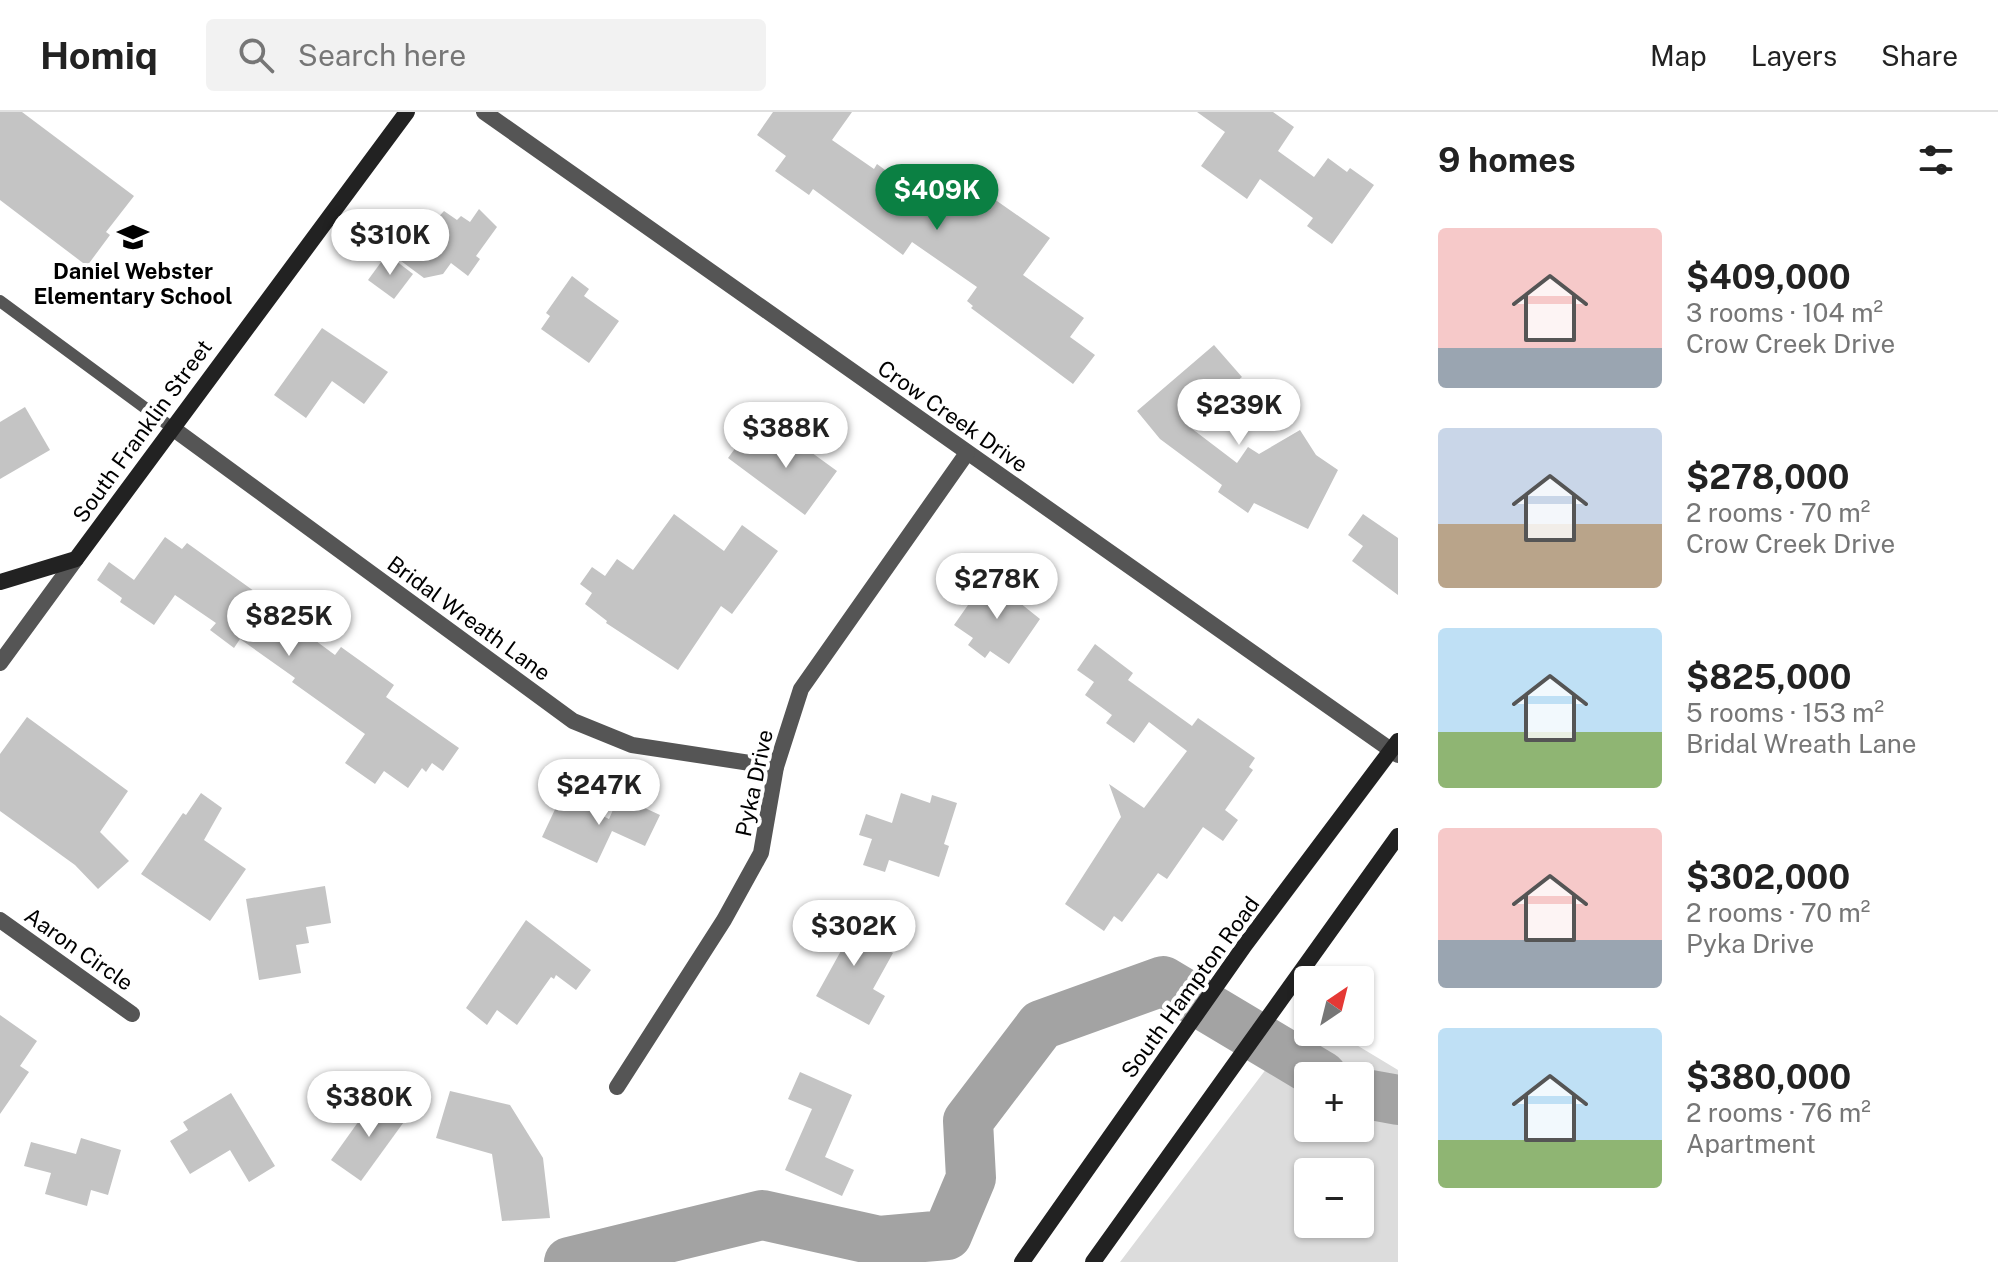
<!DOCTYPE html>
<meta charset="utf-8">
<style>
:root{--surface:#fff;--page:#f2f2f2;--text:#222;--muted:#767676;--line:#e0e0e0;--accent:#0b8043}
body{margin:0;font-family:"Public Sans",sans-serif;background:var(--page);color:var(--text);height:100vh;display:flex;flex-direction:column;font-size:30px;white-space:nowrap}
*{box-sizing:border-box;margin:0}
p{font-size:26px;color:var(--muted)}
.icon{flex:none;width:44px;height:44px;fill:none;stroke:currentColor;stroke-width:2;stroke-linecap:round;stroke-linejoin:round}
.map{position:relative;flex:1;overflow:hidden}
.panel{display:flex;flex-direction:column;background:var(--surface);width:600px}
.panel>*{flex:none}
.needle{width:52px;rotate:35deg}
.buttons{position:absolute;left:1294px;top:854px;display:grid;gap:16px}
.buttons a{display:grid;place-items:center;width:80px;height:80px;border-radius:8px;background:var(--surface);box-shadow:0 2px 6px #0004;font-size:40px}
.price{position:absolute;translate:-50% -68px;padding:0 18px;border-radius:28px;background:#fff;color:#222;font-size:26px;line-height:52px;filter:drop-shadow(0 2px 4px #0008)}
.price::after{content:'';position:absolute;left:50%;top:48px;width:24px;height:18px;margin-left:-12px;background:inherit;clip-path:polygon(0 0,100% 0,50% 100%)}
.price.active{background:var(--accent);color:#fff}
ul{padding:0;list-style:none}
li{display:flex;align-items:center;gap:24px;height:200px;padding:0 40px}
li span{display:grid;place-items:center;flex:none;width:224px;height:160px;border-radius:8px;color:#555}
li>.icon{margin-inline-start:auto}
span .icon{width:96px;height:96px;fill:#fffc;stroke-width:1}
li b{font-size:34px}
h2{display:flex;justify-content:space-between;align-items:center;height:96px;padding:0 40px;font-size:34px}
header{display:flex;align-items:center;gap:48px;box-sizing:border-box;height:112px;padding:0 40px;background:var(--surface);border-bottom:2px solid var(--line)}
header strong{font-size:38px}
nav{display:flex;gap:44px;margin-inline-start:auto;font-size:28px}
.search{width:560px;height:72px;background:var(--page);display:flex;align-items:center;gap:20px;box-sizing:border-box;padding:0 28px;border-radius:8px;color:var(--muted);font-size:30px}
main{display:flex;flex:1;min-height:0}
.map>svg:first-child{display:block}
.green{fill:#dcdcdc;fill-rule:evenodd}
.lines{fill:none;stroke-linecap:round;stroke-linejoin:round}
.river{stroke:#a3a3a3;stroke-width:50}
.building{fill:#c4c4c4}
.lane{stroke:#555;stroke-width:12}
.street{stroke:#555;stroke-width:16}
.secondary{stroke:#222;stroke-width:16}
.labels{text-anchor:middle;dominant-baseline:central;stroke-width:8;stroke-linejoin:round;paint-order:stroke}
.poi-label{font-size:22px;font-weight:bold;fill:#000;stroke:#fff}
.street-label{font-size:22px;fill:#000;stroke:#fff}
</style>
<header>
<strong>Homiq</strong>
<div class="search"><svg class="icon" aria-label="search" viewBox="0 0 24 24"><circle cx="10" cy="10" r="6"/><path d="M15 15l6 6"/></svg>Search here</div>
<nav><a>Map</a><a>Layers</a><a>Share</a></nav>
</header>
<main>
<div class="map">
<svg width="1398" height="1150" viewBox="0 0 1398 1150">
<rect width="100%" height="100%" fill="#fff"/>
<path class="green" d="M1307,903l1,17h27l63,38v192h-278zM1308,964h52v52h-52zM1308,1060h52v52h-52z"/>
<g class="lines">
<g class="river">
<polyline points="1360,981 1398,988"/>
<polyline points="569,1150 762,1103 879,1129 947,1123 971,1066 968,1009 1041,913 1163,869 1322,964"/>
</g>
</g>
<g class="building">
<polygon points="0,0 22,0 134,84 106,120 110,123 87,154 0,88"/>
<polygon points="773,0 852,0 832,28 874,57 877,52 911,77 928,55 970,85 977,75 1050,126 1023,163 1084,206 1070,225 1095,243 1073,272 971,196 973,194 967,189 977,175 912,130 903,143 813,77 809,83 775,59 786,44 757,23"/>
<polygon points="1197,0 1273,0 1294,15 1278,39 1314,65 1328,46 1347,60 1350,56 1374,73 1332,132 1307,114 1313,106 1260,67 1247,87 1201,54 1225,20"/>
<polygon points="479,97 497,115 476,144 480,147 468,164 451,151 443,162 424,166 401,149 429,110 432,112 444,99 457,108 461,104 470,110"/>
<polygon points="387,142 413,162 394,187 368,168"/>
<polygon points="572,164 589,177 584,184 619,209 589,251 541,217 550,204 546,201"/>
<polygon points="322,216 388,260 364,292 332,269 306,306 274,283"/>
<polygon points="1214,233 1242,265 1207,294 1191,316 1237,351 1248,335 1259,342 1300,318 1316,343 1338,358 1308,417 1254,391 1248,401 1218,380 1222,373 1160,327 1137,299"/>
<polygon points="25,295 50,338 0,367 0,310"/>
<polygon points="786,322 837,359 805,403 728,346 745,323 771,342"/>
<polygon points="674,402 724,439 742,413 778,439 732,502 721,494 678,558 606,511 607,509 585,492 592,481 580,472 592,455 605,464 617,447 633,458"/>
<polygon points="1363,402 1398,426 1398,483 1352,449 1363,434 1348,423"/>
<polygon points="165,425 182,437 187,431 276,495 274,498 335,543 341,535 394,573 386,585 459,636 443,659 432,651 426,660 422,656 408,676 384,659 375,672 345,651 365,622 292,570 295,566 240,527 234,536 210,518 216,511 175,483 154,513 120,490 122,486 97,468 109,450 134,468"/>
<polygon points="989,463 1011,478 1009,482 1040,507 1009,552 990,539 985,546 968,533 973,526 954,513"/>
<polygon points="1095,532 1133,561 1128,568 1192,614 1198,606 1255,646 1249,655 1253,658 1225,698 1238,708 1223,729 1203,715 1167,767 1158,761 1122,810 1114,804 1104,819 1065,792 1121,705 1109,672 1144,696 1187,639 1149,610 1134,631 1106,611 1112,603 1085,583 1094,570 1077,558"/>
<polygon points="27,605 128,679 100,720 129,749 98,777 75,753 0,699 0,642"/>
<polygon points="201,681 222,696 204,728 246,757 210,809 141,762 183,701 186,703"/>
<polygon points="901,681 930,691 932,683 957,691 944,732 949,734 939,765 889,748 885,760 863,753 872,727 859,723 866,702 892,711"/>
<polygon points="619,684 660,703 645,734 612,719 597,751 542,725 558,691 575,699 578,692 609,707"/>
<polygon points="325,774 331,811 306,815 309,831 296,833 301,861 259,868 246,787"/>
<polygon points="838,796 870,814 864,825 893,841 873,877 885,884 869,913 816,884 842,837 821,826"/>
<polygon points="526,808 591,858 576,878 556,863 554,867 551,865 517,913 497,898 487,913 466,896"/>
<polygon points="0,903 37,929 20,954 29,960 0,1002"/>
<polygon points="800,960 852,983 825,1045 854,1058 842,1084 785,1058 812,997 788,987"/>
<polygon points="450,979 510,993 543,1046 550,1106 502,1109 492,1042 436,1026"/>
<polygon points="231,981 275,1054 249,1070 230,1038 190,1062 170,1029 188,1018 183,1010"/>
<polygon points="376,985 406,1007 361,1069 331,1048"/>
<polygon points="81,1026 121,1038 108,1083 91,1078 87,1094 45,1082 51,1061 24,1054 31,1030 76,1042"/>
</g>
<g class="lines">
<polyline class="lane" points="0,189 171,315"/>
<g class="street">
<polyline points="484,0 1398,643"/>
<polyline points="171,315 573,609 632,633 776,655"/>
<polyline points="0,551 76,447"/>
<polyline points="0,808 132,902"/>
<polyline points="617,975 724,808 761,741 776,655 801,577 967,341"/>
</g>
<g class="secondary">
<polyline points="0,470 76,447 407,0"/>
<polyline points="1022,1150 1245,833 1398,629"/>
<polyline points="1093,1150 1398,724"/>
</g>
</g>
<defs>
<symbol id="school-bare" viewBox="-9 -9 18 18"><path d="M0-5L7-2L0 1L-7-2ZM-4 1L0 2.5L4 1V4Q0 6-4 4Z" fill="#000" stroke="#fff" stroke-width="2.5" paint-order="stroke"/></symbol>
</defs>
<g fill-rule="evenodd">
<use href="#school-bare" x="111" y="103" width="44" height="44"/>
</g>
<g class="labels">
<g class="poi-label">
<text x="133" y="159">Daniel Webster<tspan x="133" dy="25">Elementary School</tspan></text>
</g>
<g class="street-label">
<text transform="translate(953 304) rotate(35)">Crow Creek Drive</text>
<text transform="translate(142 319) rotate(-54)">South Franklin Street</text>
<text transform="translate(469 506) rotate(36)">Bridal Wreath Lane</text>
<text transform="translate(754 671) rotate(-78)">Pyka Drive</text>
<text transform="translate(79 837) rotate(35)">Aaron Circle</text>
<text transform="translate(1190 875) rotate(-54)">South Hampton Road</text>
</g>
</g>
</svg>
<div class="buttons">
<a><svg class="needle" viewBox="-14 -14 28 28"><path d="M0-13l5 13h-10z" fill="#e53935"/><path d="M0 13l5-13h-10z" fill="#767676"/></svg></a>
<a>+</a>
<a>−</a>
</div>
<b class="price active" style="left:937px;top:120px">$409K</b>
<b class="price" style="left:390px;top:165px">$310K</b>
<b class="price" style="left:1239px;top:335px">$239K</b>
<b class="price" style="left:786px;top:358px">$388K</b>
<b class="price" style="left:997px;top:509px">$278K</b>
<b class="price" style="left:289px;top:546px">$825K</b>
<b class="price" style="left:599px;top:715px">$247K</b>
<b class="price" style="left:854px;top:856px">$302K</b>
<b class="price" style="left:369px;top:1027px">$380K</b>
</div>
<section class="panel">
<h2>9 homes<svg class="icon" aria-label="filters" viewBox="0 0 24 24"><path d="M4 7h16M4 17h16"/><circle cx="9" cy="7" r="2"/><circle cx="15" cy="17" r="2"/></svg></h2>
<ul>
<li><span style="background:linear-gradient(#f6c9c9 75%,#9aa5b1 0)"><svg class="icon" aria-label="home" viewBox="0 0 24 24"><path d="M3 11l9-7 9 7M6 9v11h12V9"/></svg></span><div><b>$409,000</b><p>3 rooms · 104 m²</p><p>Crow Creek Drive</p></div></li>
<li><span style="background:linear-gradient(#c9d6e8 60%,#b9a48a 0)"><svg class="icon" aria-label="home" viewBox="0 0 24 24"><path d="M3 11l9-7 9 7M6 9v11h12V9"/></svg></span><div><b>$278,000</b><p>2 rooms · 70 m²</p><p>Crow Creek Drive</p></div></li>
<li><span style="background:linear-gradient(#bfe0f5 65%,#8fb573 0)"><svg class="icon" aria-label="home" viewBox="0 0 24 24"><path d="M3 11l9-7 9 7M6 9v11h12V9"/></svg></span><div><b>$825,000</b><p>5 rooms · 153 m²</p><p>Bridal Wreath Lane</p></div></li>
<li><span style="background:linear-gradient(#f6c9c9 70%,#9aa5b1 0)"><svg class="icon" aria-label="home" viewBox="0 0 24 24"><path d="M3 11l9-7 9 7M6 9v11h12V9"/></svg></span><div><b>$302,000</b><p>2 rooms · 70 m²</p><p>Pyka Drive</p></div></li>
<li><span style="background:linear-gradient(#bfe0f5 70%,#8fb573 0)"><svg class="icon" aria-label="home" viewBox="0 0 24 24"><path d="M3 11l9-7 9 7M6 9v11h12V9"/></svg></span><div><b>$380,000</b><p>2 rooms · 76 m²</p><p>Apartment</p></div></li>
</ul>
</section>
</main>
